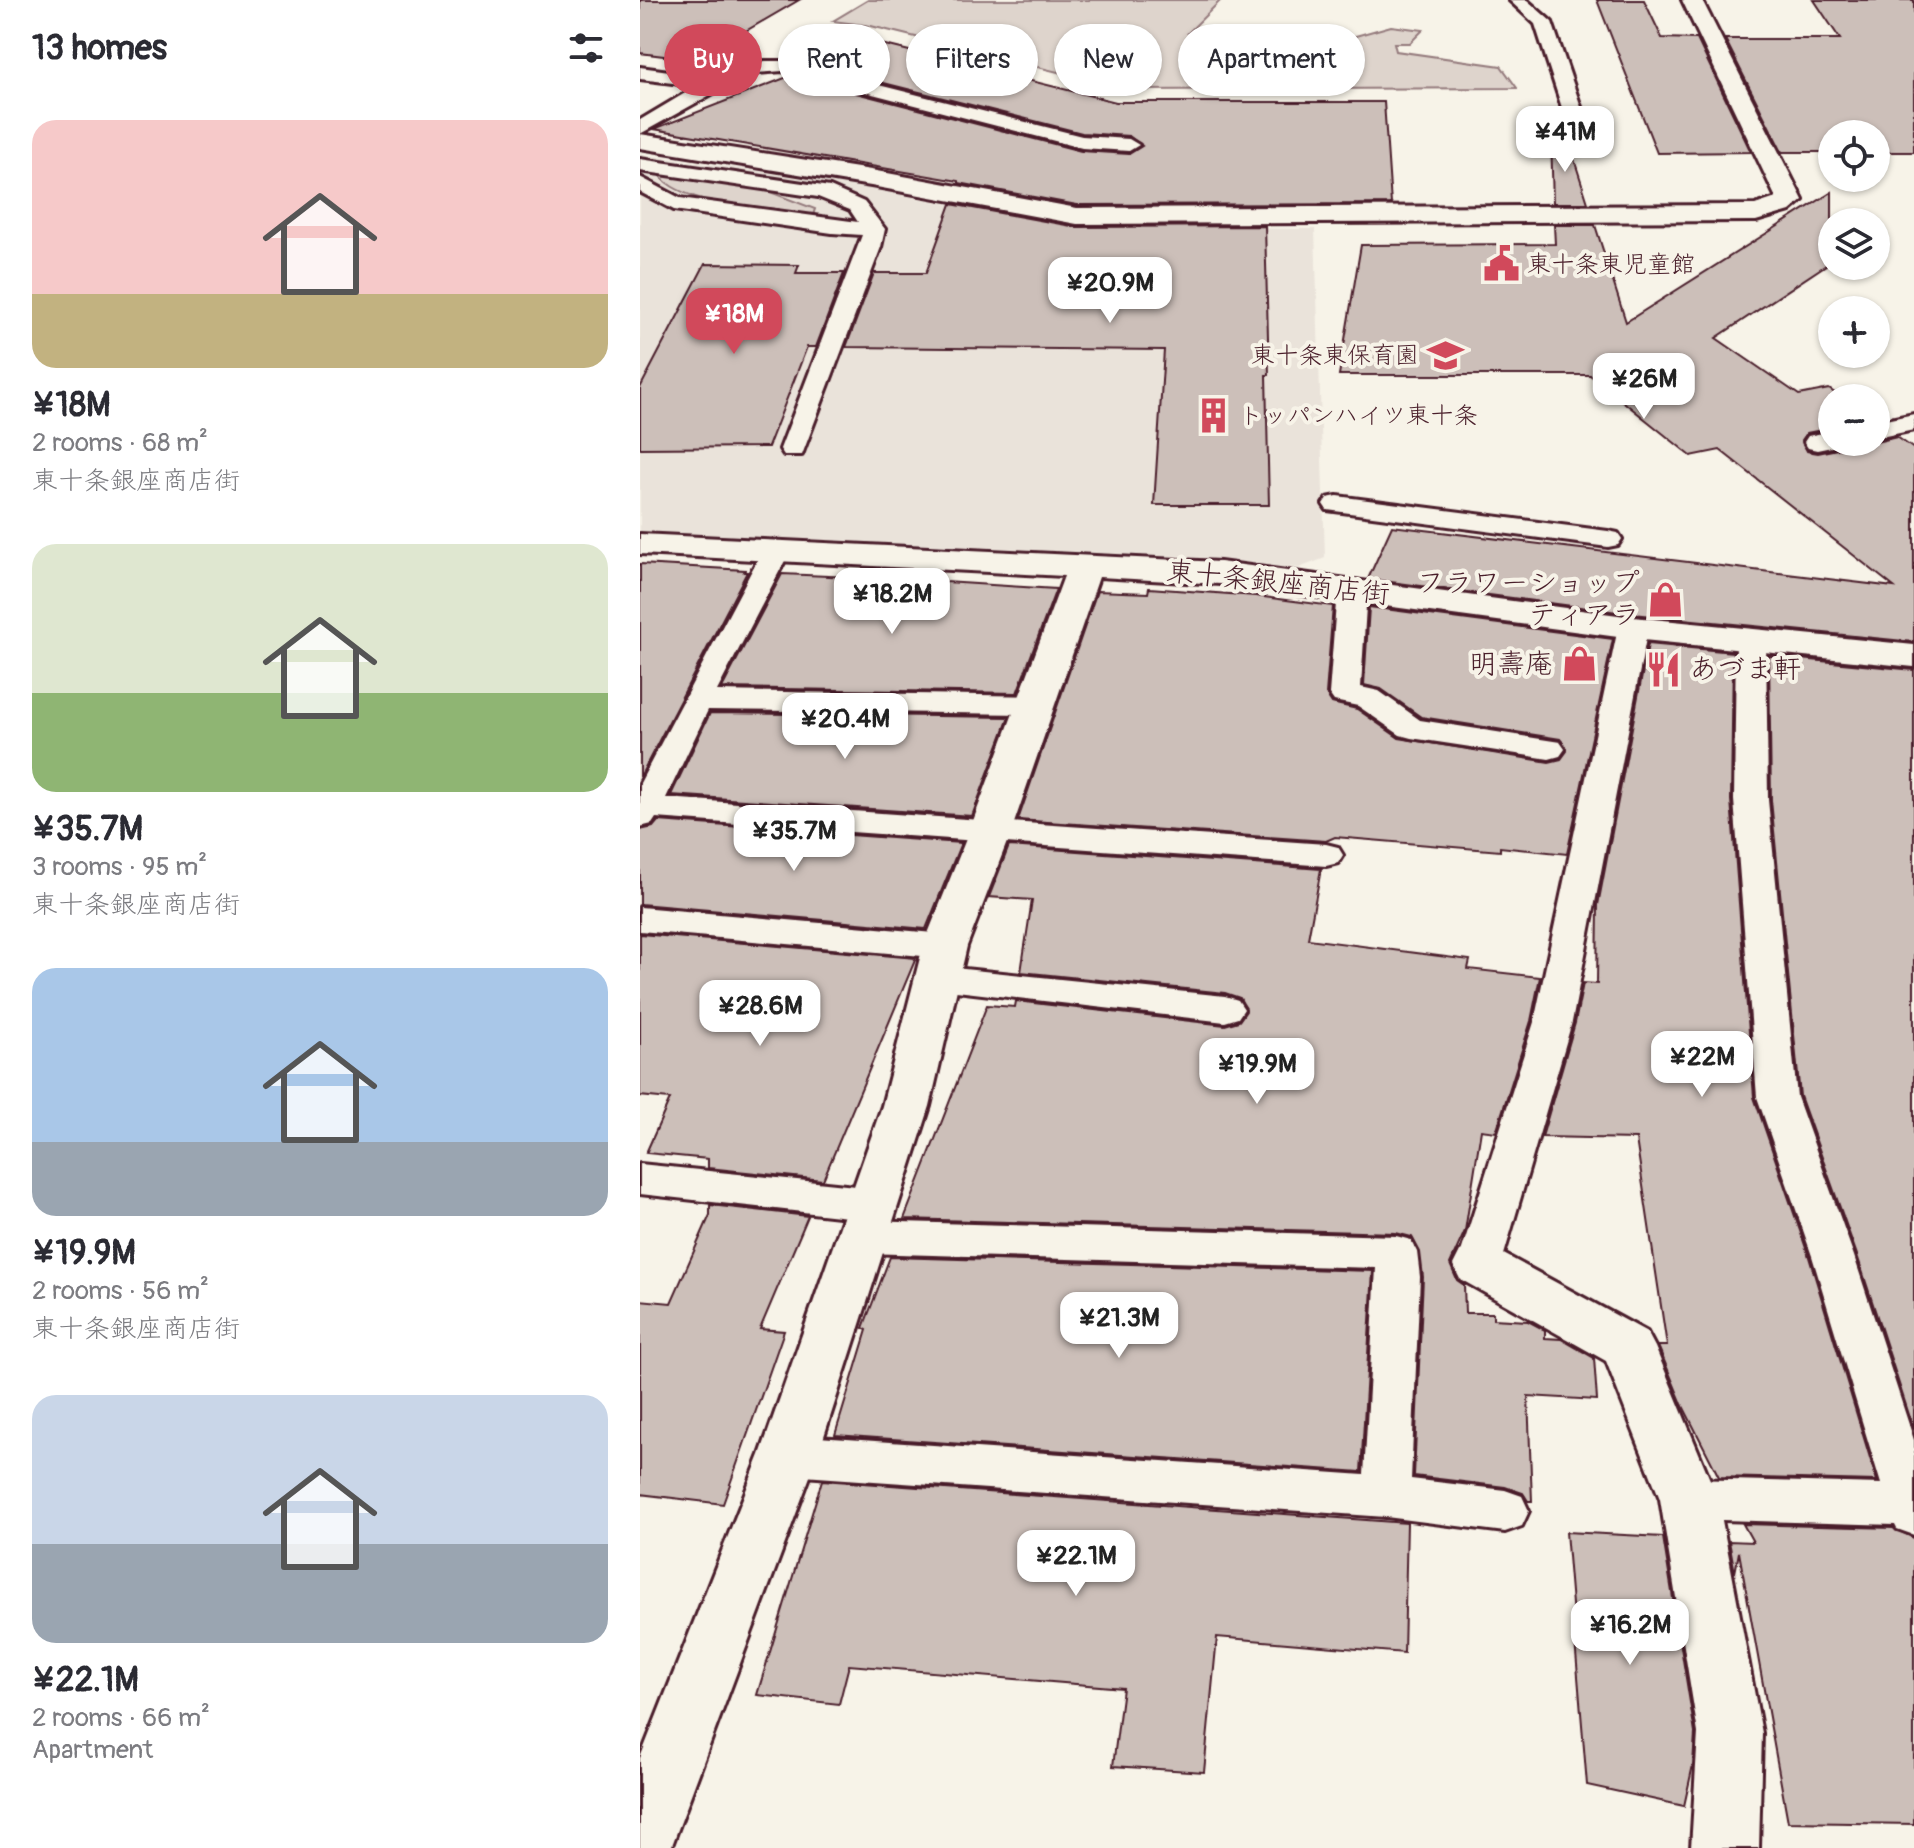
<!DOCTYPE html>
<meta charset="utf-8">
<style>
:root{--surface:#fff;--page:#f7f7f7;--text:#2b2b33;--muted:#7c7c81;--accent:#d1495b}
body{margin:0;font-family:Pangolin,"Klee One",sans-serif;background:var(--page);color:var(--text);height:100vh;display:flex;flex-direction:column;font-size:30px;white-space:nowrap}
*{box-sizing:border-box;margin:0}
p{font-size:26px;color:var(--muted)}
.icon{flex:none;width:44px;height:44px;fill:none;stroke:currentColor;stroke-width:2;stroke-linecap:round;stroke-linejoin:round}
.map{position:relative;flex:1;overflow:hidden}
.side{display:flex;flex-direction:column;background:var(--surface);width:640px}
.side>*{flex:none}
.guide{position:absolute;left:24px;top:24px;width:760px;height:72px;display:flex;gap:16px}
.tools{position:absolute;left:1178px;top:120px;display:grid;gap:16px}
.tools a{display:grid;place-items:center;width:72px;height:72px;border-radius:50%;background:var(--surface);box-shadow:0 2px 6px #0004;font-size:40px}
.price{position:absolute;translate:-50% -68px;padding:0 18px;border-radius:16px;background:#fff;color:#222;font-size:26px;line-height:52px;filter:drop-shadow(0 2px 4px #0008)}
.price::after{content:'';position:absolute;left:50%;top:48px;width:24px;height:18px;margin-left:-12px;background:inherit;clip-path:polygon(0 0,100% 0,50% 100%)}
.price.active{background:var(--accent);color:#fff}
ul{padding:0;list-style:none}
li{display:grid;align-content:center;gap:16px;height:424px;padding:0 32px}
li span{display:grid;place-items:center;height:248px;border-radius:24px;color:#555}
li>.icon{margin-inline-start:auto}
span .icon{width:144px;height:144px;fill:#fffc;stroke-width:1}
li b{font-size:34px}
h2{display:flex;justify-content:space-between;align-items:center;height:96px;padding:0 32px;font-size:34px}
.chip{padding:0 28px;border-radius:36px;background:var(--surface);box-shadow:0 2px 6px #0004;font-size:28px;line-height:72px}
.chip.active{background:var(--accent);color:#fff}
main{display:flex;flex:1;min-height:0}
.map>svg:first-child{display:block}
.built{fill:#eae3da}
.green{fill:#ded4cc;stroke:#947a7c;stroke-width:2}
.building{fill:#ccbfb9;stroke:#4a1f2b;stroke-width:2}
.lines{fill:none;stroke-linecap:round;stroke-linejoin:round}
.lane-casing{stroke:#4a1f2b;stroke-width:6}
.street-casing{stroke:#4a1f2b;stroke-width:6}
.lane{fill:#f7f3e8;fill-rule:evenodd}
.street{fill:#f7f3e8;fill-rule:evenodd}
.labels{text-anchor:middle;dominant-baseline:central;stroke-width:8;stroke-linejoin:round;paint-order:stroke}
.far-poi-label{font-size:24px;fill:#4a1f2b;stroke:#f7f3e8;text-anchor:start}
.street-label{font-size:28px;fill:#4a1f2b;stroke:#f7f3e8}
.poi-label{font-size:28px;fill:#4a1f2b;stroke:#f7f3e8;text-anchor:end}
</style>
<main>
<section class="side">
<h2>13 homes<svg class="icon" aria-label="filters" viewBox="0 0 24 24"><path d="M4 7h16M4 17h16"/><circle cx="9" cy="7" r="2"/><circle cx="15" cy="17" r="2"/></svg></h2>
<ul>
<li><span style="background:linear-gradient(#f6c9c9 70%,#c2b280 0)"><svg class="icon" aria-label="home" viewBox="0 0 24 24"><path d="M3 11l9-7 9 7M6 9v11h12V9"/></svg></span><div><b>¥18M</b><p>2 rooms · 68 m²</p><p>東十条銀座商店街</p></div></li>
<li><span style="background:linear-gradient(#dfe7d0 60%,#8fb573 0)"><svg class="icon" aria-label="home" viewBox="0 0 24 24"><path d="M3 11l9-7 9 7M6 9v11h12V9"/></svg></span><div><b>¥35.7M</b><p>3 rooms · 95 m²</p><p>東十条銀座商店街</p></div></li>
<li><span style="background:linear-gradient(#a9c7e8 70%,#9aa5b1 0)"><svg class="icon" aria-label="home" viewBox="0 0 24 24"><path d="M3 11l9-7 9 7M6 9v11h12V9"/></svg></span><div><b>¥19.9M</b><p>2 rooms · 56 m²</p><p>東十条銀座商店街</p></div></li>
<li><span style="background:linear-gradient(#c9d6e8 60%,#9aa5b1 0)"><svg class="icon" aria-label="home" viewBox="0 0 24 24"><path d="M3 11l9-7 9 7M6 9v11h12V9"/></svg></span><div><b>¥22.1M</b><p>2 rooms · 66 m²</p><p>Apartment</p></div></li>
</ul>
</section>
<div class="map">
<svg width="1274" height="1848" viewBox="0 0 1274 1848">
<rect width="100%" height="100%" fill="#f7f3e8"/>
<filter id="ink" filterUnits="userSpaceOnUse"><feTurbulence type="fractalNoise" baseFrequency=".0125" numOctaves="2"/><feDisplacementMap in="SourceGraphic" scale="16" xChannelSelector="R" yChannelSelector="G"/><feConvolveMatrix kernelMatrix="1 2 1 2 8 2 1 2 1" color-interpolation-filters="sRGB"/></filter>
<g filter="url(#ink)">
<polygon class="built" points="0,154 217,186 422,227 675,229 685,558 659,568 0,536"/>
<g class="green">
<polygon points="228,0 581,0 548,33 680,46 751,26 783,30 770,43 754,43 756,51 861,66 877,88 491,90 231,26 193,21"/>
<path d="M19,175l106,15 50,19 -2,6 -10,1c-37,-6 -122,-11 -144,-41z"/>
</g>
<g class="building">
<polygon points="0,0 159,0 56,60 0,53"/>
<polygon points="957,0 1004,0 1022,38 1057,39 1111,152 1017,153"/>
<polygon points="1174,0 1274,0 1274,152 1236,152 1236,134 1192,134 1192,152 1142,152 1085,39 1200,39"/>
<polygon points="237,43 476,102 744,102 751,204 437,205 319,183 319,181 14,129 150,76 441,151 489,154 502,146 489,136 442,133 176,66"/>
<polygon points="926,134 948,203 913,203 911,137"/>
<polygon points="1192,192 1192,261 1076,338 1159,395 1189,389 1202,398 1192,398 1192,428 1167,433 1162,440 1167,451 1178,453 1202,448 1206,442 1236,442 1257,437 1274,449 1274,642 993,614 728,579 752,526 1254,587 1080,450 1051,456 950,375 699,375 721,245 915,244 914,225 955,225 986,322"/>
<polygon points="311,204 437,227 625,226 629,375 626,375 629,505 514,505 524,350 206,347 234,273 286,273"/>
<polygon points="65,264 159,265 156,273 204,273 176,347 167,347 128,447 0,448 0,388"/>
<polygon points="0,564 105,570 104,572 107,572 0,777"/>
<polygon points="142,574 258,579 416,589 377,693 82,688"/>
<polygon points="509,588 616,596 693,606 686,694 692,703 717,709 759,738 909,762 921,759 927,751 920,739 781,717 741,689 724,685 729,607 973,639 927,854 860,847 860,851 695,837 686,841 378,820 457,591 508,593"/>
<polygon points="1008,644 1093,652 1091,800 1114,1097 1169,1257 1237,1481 1079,1477 1042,1404 1018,1346 1027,1346 996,1139 902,1137 935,1023 943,983 957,984 958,905"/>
<polygon points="1129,656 1274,670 1274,1430 1217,1255 1160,1096 1131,800"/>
<polygon points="70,713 369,717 332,816 31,795"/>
<polygon points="18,821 321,843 286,929 0,904 0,830 13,827"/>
<polygon points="369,846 681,869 668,939 830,960 828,969 900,977 891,1021 856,1132 841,1130 825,1231 810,1264 817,1280 824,1285 825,1313 853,1313 853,1319 888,1321 905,1330 905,1338 921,1339 954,1358 957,1400 888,1396 892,1501 888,1501 883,1493 865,1487 774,1476 783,1277 780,1252 772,1237 756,1233 264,1219 347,1005 375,1007 376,1001 585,1025 599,1021 606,1011 600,998 585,993 381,972 392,900 349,897"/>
<polygon points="0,934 276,958 183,1180 68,1168 68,1159 6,1153 30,1099 0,1096"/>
<polygon points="70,1205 168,1216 120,1329 144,1331 83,1504 0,1494 0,1300 31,1303 70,1215"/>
<polygon points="250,1257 733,1271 721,1472 195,1435 227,1330 223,1328"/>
<polygon points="182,1480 767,1523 764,1653 577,1637 564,1772 473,1766 483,1688 209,1665 199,1704 117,1695"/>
<polygon points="1103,1524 1253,1528 1274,1538 1274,1824 1148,1822 1099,1552 1095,1573 1089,1541 1113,1542"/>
<polygon points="926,1532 1023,1537 1055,1733 1053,1765 1044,1806 947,1785"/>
</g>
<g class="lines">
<defs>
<g id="lane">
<polygon points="869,0 887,0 912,22 954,145 951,149 944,151 934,145 895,24"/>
<polygon points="125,61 143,61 442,136 489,139 499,145 489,151 442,148 143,71 116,73 99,79 0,134 0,120 57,86 0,79 0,67 73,77 93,68"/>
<polygon points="0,159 190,187 224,202 245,229 241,247 162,455 144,455 140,449 222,235 192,233 34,210 0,192 0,177 40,198 218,222 210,210 178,197 0,171"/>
<polygon points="1274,414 1274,430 1236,438 1236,422"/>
<polygon points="1192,431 1192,442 1203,442 1201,445 1177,450 1168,448 1164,442 1168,436"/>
<polygon points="697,496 968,531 978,533 982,539 978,545 968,547 687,510 683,504 687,498"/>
<polygon points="136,543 146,545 150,551 77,691 395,696 406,698 411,705 406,712 395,714 68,710 26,798 686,844 698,847 703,855 698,863 686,866 16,818 12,824 0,827 0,783 122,551 126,545"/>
<polygon points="712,581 722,584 727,590 721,687 739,691 780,720 920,742 925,749 920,756 909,759 771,738 760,735 718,706 694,701 689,694 697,590 702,584"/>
<polygon points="993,619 1004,622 1008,628 932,1022 861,1265 854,1277 839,1282 824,1277 817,1265 894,1022 978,628 982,622"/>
<polygon points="1111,632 1122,635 1126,641 1128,800 1157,1097 1214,1256 1274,1440 1274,1535 1257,1529 1255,1525 1049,1519 1032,1513 1025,1499 1032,1485 1049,1479 1241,1484 1172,1256 1117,1097 1094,800 1096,641 1100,635"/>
<polygon points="0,907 305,934 318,938 323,946 318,954 305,958 0,931"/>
<polygon points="295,966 585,996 598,1000 604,1009 598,1018 585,1022 282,987 276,978 282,969"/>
<polygon points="0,1164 235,1188 250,1193 256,1204 250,1215 235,1220 0,1194"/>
<polygon points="224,1221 756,1236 771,1240 777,1252 780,1277 771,1479 865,1490 882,1496 889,1511 882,1526 865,1532 746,1517 149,1475 132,1469 126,1455 132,1441 149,1435 724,1475 736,1268 224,1253 209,1248 203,1237 209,1226"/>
</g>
<g id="street">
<polygon points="1042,0 1062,0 1163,200 1150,211 1116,221 437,224 231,186 0,148 0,134 231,170 437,208 1115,205 1136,198"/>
<polygon points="0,534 580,562 993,617 1274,645 1274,667 993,639 580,584 459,577 372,829 327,946 290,1106 178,1455 31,1848 0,1848 0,1758 120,1455 242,1106 283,946 330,829 424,576 0,554"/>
<polygon points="839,1245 858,1251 1007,1332 1015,1347 1078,1499 1122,1733 1119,1848 1051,1848 1058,1733 1020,1499 966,1361 820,1279 813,1265 820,1251"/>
</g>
</defs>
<use href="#lane" class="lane-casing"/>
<use href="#street" class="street-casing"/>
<use href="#lane" class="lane"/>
<use href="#street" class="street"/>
</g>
</g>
<defs>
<symbol id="civic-bare" viewBox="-9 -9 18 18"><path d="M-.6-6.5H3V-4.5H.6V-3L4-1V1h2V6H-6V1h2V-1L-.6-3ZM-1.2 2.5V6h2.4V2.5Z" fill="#d1495b" stroke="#f7f3e8" stroke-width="2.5" paint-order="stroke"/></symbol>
<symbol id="school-bare" viewBox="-9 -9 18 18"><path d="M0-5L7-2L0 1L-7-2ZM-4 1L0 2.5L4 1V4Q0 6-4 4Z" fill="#d1495b" stroke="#f7f3e8" stroke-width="2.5" paint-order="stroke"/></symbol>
<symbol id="building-bare" viewBox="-9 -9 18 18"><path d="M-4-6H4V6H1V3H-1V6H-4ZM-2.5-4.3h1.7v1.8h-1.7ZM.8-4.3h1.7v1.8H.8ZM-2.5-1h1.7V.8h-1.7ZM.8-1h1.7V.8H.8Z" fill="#d1495b" stroke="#f7f3e8" stroke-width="2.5" paint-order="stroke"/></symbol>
<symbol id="shop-bare" viewBox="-9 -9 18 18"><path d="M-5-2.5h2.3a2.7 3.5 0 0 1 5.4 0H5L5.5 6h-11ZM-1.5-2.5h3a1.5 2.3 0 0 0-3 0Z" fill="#d1495b" stroke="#f7f3e8" stroke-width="2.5" paint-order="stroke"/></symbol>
<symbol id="restaurant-bare" viewBox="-9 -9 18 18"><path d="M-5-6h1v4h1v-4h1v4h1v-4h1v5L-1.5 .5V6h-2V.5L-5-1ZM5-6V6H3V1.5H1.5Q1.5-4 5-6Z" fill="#d1495b" stroke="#f7f3e8" stroke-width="2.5" paint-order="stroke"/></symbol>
</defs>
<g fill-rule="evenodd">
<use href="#civic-bare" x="836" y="238" width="51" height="51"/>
<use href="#school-bare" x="780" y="330" width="51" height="51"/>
<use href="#building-bare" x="548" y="390" width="51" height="51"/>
<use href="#shop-bare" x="1000" y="574" width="51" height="51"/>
<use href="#shop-bare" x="914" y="638" width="51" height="51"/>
<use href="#restaurant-bare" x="998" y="644" width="51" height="51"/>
</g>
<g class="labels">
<g class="far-poi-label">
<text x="887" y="264">東十条東児童館</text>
<text x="779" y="355" text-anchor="end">東十条東保育園</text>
<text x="599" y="415">トッパンハイツ東十条</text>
</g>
<g class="street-label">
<text transform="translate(638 583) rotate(6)">東十条銀座商店街</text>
</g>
<g class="poi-label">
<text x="1000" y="583">フラワーショップ<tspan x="1000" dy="32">ティアラ</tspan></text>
<text x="913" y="664">明壽庵</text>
<text x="1049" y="669" text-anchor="start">あづま軒</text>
</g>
</g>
</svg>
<div class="tools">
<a><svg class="icon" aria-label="locate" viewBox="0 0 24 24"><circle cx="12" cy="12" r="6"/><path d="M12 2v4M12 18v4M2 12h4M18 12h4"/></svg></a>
<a><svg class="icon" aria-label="layers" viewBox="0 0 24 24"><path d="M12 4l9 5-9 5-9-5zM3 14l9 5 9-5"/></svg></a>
<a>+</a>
<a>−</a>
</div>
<b class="price" style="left:925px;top:174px">¥41M</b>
<b class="price" style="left:470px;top:325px">¥20.9M</b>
<b class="price active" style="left:94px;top:356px">¥18M</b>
<b class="price" style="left:1004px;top:421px">¥26M</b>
<b class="price" style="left:252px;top:636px">¥18.2M</b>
<b class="price" style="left:205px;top:761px">¥20.4M</b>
<b class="price" style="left:154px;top:873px">¥35.7M</b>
<b class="price" style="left:120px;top:1048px">¥28.6M</b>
<b class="price" style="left:1062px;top:1099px">¥22M</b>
<b class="price" style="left:617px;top:1106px">¥19.9M</b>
<b class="price" style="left:479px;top:1360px">¥21.3M</b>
<b class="price" style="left:436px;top:1598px">¥22.1M</b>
<b class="price" style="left:990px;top:1667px">¥16.2M</b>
<div class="guide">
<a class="chip active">Buy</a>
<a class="chip">Rent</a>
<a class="chip">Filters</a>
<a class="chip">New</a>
<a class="chip">Apartment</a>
</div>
</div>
</main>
